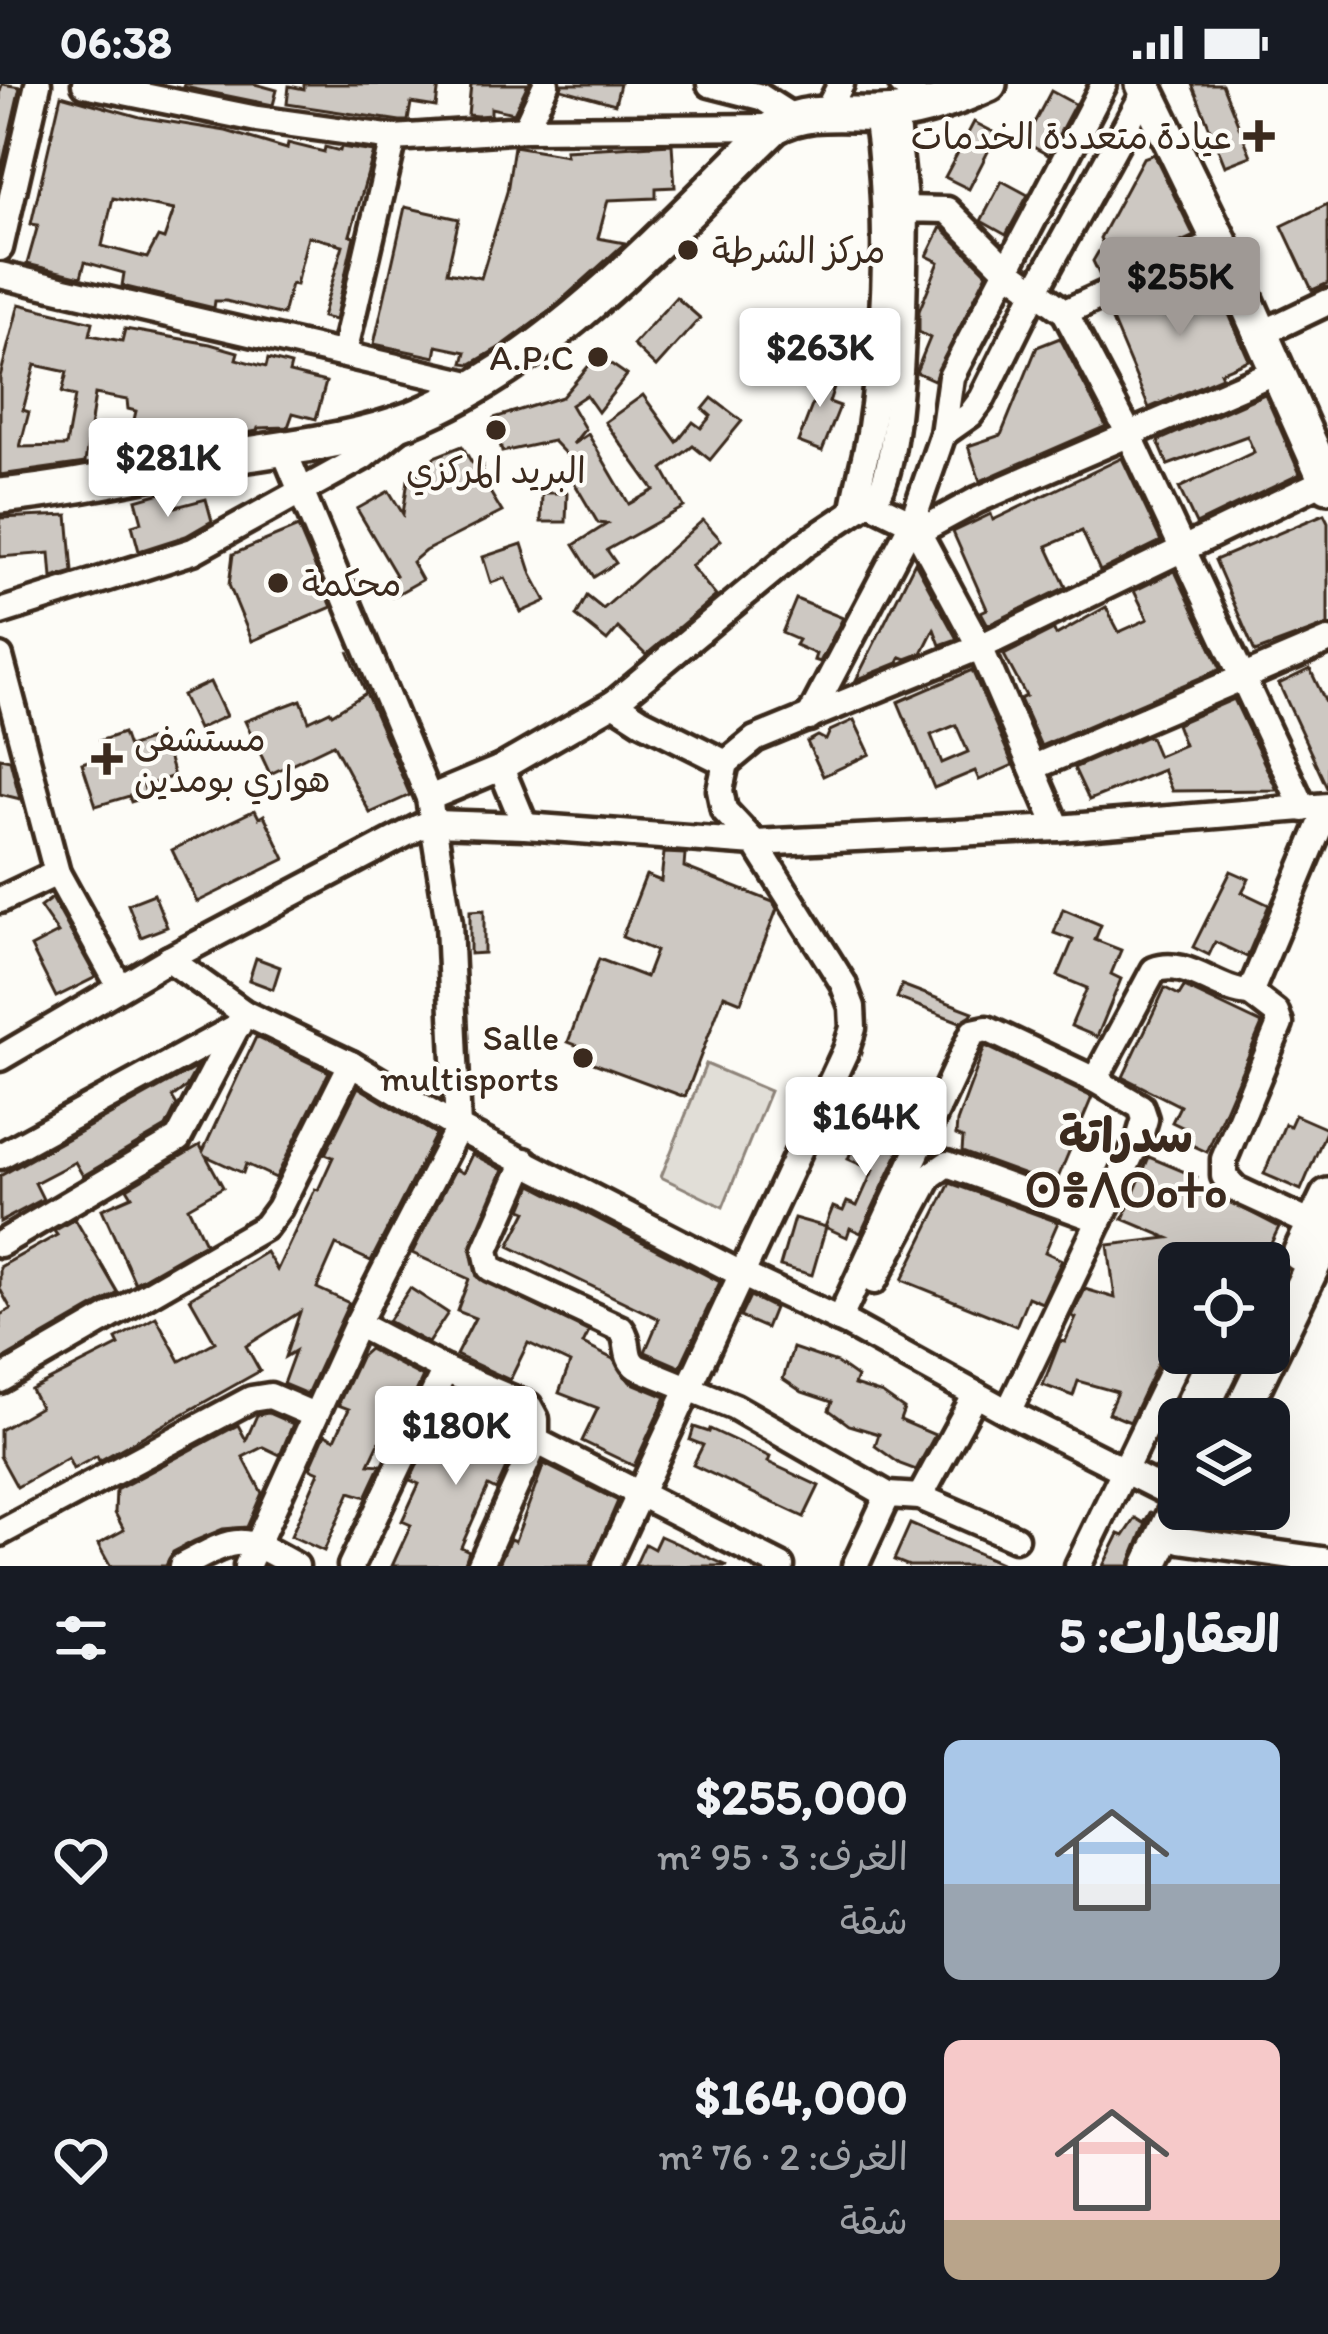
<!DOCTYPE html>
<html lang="ar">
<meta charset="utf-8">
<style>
:root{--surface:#171b24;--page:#20242c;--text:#f1f3f6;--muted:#9ea1a6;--accent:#9f9995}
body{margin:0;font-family:Itim,"Playpen Sans Arabic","Noto Sans Tifinagh",sans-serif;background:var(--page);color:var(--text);direction:rtl;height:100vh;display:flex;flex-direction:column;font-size:45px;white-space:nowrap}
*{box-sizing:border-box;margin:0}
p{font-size:39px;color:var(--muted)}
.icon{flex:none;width:66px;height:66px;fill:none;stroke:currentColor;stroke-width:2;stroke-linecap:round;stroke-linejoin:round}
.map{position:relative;height:1482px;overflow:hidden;direction:ltr}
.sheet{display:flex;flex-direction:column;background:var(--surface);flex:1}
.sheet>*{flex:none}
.buttons{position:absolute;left:1158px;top:1158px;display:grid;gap:24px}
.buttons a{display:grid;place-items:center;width:132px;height:132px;border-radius:18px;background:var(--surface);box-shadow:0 12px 48px #0002;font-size:60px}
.price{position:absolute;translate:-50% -102px;padding:0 27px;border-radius:12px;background:#fff;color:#222;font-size:39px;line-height:78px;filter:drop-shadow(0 3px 6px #0008)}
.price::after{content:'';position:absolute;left:50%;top:72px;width:36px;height:27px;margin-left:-18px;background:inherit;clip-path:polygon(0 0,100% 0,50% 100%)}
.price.current{background:var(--accent);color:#111}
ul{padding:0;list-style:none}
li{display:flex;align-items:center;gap:36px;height:300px;padding:0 48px}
li span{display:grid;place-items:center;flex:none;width:336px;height:240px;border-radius:18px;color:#555}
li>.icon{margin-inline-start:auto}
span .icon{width:144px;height:144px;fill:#fffc;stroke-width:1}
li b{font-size:51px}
h2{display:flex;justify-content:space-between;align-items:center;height:144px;padding:0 48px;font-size:51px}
.status{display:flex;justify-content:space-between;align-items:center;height:84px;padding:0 60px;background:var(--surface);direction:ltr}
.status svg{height:33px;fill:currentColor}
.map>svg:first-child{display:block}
.green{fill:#e1ded7;stroke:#8e847a;stroke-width:3}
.building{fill:#cdc8c2;stroke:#3b2a1e;stroke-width:3;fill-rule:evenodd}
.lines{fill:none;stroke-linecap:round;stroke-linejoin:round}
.minor-casing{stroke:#3b2a1e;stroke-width:33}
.major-casing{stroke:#3b2a1e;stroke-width:42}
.minor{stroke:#fdfcf7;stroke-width:24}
.major{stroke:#fdfcf7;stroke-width:33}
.poi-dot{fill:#3b2a1e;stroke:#fdfcf7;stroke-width:4.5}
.labels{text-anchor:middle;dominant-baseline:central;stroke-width:9;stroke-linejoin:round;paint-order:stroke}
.poi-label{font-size:36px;fill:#3b2a1e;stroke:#fdfcf7;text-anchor:end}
.district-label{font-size:48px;font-weight:bold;fill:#3b2a1e;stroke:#fdfcf7}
</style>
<div class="status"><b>06:38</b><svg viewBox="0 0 49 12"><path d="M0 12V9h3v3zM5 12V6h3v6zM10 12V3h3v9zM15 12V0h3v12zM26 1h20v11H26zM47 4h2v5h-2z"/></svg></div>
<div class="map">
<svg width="1328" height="1482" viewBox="0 0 1328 1482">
<rect width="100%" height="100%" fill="#fdfcf7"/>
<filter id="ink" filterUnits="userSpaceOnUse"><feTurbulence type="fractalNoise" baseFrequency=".00833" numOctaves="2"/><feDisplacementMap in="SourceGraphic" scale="24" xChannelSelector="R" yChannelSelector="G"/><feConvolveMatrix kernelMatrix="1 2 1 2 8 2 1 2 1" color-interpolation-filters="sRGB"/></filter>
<g filter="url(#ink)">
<polygon class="green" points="706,980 770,1007 723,1123 661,1093"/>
<g class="building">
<polygon points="2,0 20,3 0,91 0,8"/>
<polygon points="184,0 255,0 277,6 273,21 184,3"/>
<polygon points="304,0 439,0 436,23 411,19 408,37 400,37 287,20 289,2 304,5"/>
<polygon points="471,0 528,0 514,29 491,24 491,31 477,32 468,31"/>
<polygon points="562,0 620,0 615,20 561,5"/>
<polygon points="1192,0 1222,0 1251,72 1225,82"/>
<polygon points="1051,7 1075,20 1048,71 1024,58"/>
<path d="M61,11l79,22 86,14 61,18 1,-6 36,9 1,-5 15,4 1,-4 33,5 -24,83 4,1 -19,84 -13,-3 21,-72 -35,-9 -12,49 -5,-1 -8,31 -57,-14h-11l-1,7 -92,-22 2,-13 -39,-11 -4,15 -54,-13 11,-39 -7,-1zM113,114l61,12 -10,29 -6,-2 -11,21 -45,-12z"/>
<polygon points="974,38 997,50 969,105 945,93"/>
<polygon points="672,60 675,103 656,104 656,114 608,116 598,154 625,159 548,228 502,262 471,280 463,279 466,268 437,262 435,273 374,260 405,123 459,135 447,188 481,194 507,108 514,62 566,71 565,66"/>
<polygon points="1154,70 1194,152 1101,194 1093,177 1103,160 1100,154 1143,74"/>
<polygon points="1002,97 1028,111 1006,151 981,137"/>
<polygon points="1328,120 1328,199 1312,206 1282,142"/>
<polygon points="941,143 987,189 934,296 916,288 930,254 919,248 919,227 939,178 927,172"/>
<polygon points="1208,182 1249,276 1220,288 1222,293 1149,324 1111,234 1177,203 1175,197"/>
<polygon points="676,213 700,234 656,283 633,261"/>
<path d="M19,220l74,18 -3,13 32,6 3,-12 85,15 28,8 -2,7 30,8 2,-8 23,6 -2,8 37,9 -10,37 -23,-6 -5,14 -30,1 -1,3 -93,17 -15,-2 -20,-4 7,-31 -8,-2 -1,-9 -32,-6 -10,69 -85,12v-98zM35,281l32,7 -5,21 13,3 -9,50 -46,1 9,-35 -6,-2z"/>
<polygon points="1060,254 1106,342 980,397 968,362 1001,351 1037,263"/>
<polygon points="598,271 627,291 598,328 586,311 571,321 585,345 573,360 588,350 629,420 654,406 605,338 643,311 677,358 693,338 701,344 711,332 703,325 712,314 742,337 710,376 693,362 663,385 684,423 607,466 616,479 594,493 574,461 607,440 598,439 572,395 583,388 553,357 502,368 494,334 562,313"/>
<polygon points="813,282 838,291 829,318 840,322 822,367 798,358 818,306 806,302"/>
<polygon points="1265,310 1300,390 1196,440 1179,404 1254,368 1247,352 1168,381 1158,357"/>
<polygon points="462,362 472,379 483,381 481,393 502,428 425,467 412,478 422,496 392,513 384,498 396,491 357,425 389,407 403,430 408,396 432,382 434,373"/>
<polygon points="1122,374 1161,457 1100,487 1082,447 1047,462 1066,503 988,541 981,528 987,525 953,448 991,430 993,436"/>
<polygon points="171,406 176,423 206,415 212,437 186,452 139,467 132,441 142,438 136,416"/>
<polygon points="542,409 567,409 566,438 541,438"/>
<polygon points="1324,430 1328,438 1328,541 1255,568 1215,476"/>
<polygon points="68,431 73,488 52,494 50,469 0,473 0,434"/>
<polygon points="703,436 721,456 691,482 716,512 646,571 618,544 607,557 576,532 587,512 603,525"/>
<polygon points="298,443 332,523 252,557 229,501 233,470"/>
<polygon points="522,460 532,491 546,517 521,528 505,494 491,499 483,473"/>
<polygon points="915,478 957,555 940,561 934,545 922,569 906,575 901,573 898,579 856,596"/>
<polygon points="1175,487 1221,585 1041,662 1020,615 1026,612 1004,571 1054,546 1056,551 1106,523 1119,548 1148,535 1134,507"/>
<polygon points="796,515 843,534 820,578 814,576 816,570 795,561 798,556 782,549"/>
<polygon points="348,567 410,711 370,729 333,660 270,690 245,637 301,616 309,637 330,627 332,630 366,609"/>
<polygon points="1310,585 1328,623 1328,706 1279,600"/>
<path d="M972,586l41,95 -34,15 -4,-9 -41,17 -36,-86zM956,641l12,27 -26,11 -11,-28z"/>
<polygon points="210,598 226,632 198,645 182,611"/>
<polygon points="1234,615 1277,706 1172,707 1163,686 1089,716 1074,684 1145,653 1150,653 1158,672 1184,661 1176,640"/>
<polygon points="854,636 870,670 823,692 807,658 818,652 826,656 830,647"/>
<polygon points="123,649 128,663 149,656 153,670 166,665 174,692 144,702 147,713 131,718 129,712 96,722 82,679 104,672 99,657"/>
<polygon points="0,674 10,676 20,715 0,710"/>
<polygon points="255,726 259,734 264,731 285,775 197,818 172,766"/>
<polygon points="664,769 685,770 684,783 773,818 777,825 741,918 724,911 685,1013 577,973 581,963 568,958 599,875 646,893 656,867 622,853 646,791 661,797"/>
<polygon points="1231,787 1249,795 1242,808 1269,821 1247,873 1215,858 1209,871 1193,863"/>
<polygon points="154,810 167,843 141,853 128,820"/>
<polygon points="52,814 96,893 56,913 31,863 58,849 40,823"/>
<polygon points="1063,825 1101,841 1095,856 1121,866 1111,890 1121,895 1097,953 1071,942 1087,904 1058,892 1073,856 1054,849"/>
<polygon points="484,826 484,869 470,870 470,827"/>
<polygon points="256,874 280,883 273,905 249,896"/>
<polygon points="902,901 973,928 971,931 960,938 897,914"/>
<polygon points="1184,903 1262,940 1207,1068 1179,1055 1184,1044 1172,1038 1180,1022 1123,993 1165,904 1179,911"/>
<polygon points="256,953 329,988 276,1094 246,1080 243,1089 206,1072 223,1103 188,1123 205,1159 135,1199 102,1125 132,1112 127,1104 188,1068 200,1061 203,1067"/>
<polygon points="985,962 1092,1013 1058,1094 1025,1091 962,1068 963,1054 956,1051 957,1038"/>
<polygon points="197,983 186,1003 172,1013 177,1021 166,1043 83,1092 75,1078 35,1099 43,1115 0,1138 0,1092"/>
<polygon points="358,1003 436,1050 371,1177 336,1161 317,1204 349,1219 307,1310 283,1300 295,1267 285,1273 300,1228 246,1262 260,1287 99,1377 97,1372 73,1385 68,1374 17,1403 0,1372 0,1346 40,1323 31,1306 119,1261 116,1255 156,1233 180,1277 215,1258 190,1214 266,1168 277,1186 315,1105 318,1106 333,1073 325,1070"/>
<polygon points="1295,1031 1327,1045 1301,1106 1264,1090 1285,1040 1290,1042"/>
<polygon points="862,1041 903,1059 861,1149 850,1144 847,1153 825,1143 833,1123 843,1127 847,1118 857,1122 873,1086 848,1075"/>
<polygon points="472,1070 503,1086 471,1161 477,1193 589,1248 583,1260 613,1275 630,1298 666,1313 634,1382 582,1357 598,1324 559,1309 570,1279 528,1259 510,1296 456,1271 475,1234 457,1227 469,1195 412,1169 455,1085 463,1089"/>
<polygon points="1149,1073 1197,1093 1192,1104 1221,1113 1279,1143 1266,1170 1246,1160 1237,1179 1179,1179 1179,1253 1166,1262 1130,1338 1108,1329 1117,1308 1078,1297 1073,1312 1043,1301 1060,1257 1065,1258 1076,1234 1072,1232 1085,1205 1115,1214 1108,1161 1168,1154 1123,1135"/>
<polygon points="950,1099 1058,1138 1045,1168 1062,1176 1042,1219 1028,1213 1016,1242 902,1196"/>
<polygon points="532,1101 720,1198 680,1283 645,1268 659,1235 509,1162 527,1127 522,1125"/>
<polygon points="794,1134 826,1143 812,1191 780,1182"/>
<polygon points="75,1135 118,1209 0,1277 0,1231 11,1225 0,1205 0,1183 57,1151 54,1147"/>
<polygon points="410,1204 448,1229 428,1259 388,1237"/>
<polygon points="750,1212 774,1224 766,1244 740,1233"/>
<polygon points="793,1264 837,1279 857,1293 854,1301 883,1310 904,1325 900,1336 935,1351 916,1386 900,1380 875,1362 879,1350 849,1341 829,1326 832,1318 802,1308 783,1295"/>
<polygon points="369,1265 423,1293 398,1347 387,1342 369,1380 381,1381 366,1413 350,1408 324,1467 291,1452 319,1388 310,1384 325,1350 335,1355 349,1325 338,1321 360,1273"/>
<polygon points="475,1317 517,1335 520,1353 496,1406 488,1402 461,1463 469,1467 464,1482 392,1482 411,1441 402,1437 419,1400 410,1396 432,1350 455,1361"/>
<polygon points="268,1329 293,1340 280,1371 263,1363 243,1373 262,1409 247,1443 223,1445 194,1457 173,1468 166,1482 110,1482 98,1460 124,1446 115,1429 116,1406 238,1341 246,1356 257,1331"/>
<polygon points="694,1343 709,1348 710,1345 770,1373 768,1378 819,1402 804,1433 693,1381 703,1361 690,1356"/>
<polygon points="544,1380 618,1417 590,1482 498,1482 510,1455 515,1457"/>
<polygon points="1151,1427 1129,1482 1103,1482 1119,1450 1124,1452 1136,1434 1144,1439"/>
<polygon points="910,1440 1007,1482 909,1482 894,1476"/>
<polygon points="660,1452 728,1482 635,1482 645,1460 654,1465"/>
</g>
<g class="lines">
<defs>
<g id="minor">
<polyline points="85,0 257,35 394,54 525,45 774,43"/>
<polyline points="710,0 761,13 794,34"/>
<polyline points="902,0 926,24"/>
<polyline points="826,29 841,0"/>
<polyline points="895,30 905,125"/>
<polyline points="525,45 546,0"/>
<polyline points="0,164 38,0"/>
<polyline points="0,191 474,301"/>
<polyline points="1065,228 1220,158"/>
<polyline points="1259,251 1328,218"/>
<polyline points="344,269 394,54"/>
<polyline points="943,350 970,331 982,315 1036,206 1149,0"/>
<polyline points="857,412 912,439 918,448 980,563 1058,744"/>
<path d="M854,425c4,-27 13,-54 17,-82 15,-102 20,-211 5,-313"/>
<polyline points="918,448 977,416 1274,288"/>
<polyline points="0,528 193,467 363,373 398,345"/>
<polyline points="0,573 57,789 120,903"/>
<path d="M614,619l190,-158 73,-49c27,-37 27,-232 28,-287l42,1 59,59 59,43 64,122 175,375"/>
<polyline points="809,634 912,439 943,350 951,293 1104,0"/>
<polyline points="1034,683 1328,557"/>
<polyline points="501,684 525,742"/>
<polyline points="429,714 501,684 614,619 642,637 726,679"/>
<polyline points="0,816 57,789"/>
<polyline points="169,875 244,929 351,980 458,1044 743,1191 850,1241 1008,1328 1179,1414"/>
<polyline points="1250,909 1276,929 1280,940 1224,1075 1224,1092 1236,1105 1314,1141"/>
<polyline points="0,974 169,875 419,743 434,739 525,742 755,759 1058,744 1328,722"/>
<polyline points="0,1072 238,942"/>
<path d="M525,1077l-39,89 4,18 131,61c10,12 2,28 16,38l98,40 153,88 32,2 95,41"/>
<polyline points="0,1160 178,1055 244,929"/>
<polyline points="874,1197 930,1092 947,1080 1100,1136"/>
<path d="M839,1236l134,-288 14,-3 108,51 59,-110c32,-13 62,22 96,23l78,-186"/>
<polyline points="357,1240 445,1286 529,1322 536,1335 536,1357 480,1482"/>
<polyline points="0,1296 265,1143 279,1124 351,980"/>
<polyline points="1008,1328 1140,1052 1145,1035 1141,1023 1095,996"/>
<polyline points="536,1357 781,1482"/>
<polyline points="920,1413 976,1310"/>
<polyline points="0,1449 251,1315 270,1312 314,1331"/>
<polyline points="1181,1456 1328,1477"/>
<path d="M182,1482c57,-30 58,-32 114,0"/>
<polyline points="247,1482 357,1240 458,1044 449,839 429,714 283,364"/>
<polyline points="351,1482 445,1286"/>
<polyline points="606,1482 846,966 853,944 852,923 843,899 755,759 724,726 720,706 726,679 755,655 980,563 1326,396"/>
<polyline points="855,1482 888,1411"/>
<polyline points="1078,1482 1181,1269"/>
</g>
<g id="major">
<polyline points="1143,0 1220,158 1328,401"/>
<path d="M0,412c72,-7 145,-24 216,-37 64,-11 136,-17 197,-41 140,-57 254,-188 361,-291 39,-22 81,-9 123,-14 32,-4 63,-16 92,-29"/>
<polyline points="1300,1170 1328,1112"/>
<polyline points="1238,1335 1328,1150"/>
<polyline points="1150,1482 1179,1420"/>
</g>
</defs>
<use href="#minor" class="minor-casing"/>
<use href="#major" class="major-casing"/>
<use href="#minor" class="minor"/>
<use href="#major" class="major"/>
</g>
</g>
<g class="poi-dot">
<path d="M1253 34h12v12h12v12h-12v12h-12v-12h-12v-12h12z"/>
<circle cx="688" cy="166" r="12"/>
<circle cx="598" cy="273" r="12"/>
<circle cx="496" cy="346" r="12"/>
<circle cx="278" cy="499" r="12"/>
<path d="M101 657h12v12h12v12h-12v12h-12v-12h-12v-12h12z"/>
<circle cx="583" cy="974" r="12"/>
</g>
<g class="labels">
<g class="poi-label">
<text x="1232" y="52">عيادة متعددة الخدمات</text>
<text x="712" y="166" text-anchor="start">مركز الشرطة</text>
<text x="574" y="273">A.P.C</text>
<text x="496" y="386" text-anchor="middle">البريد المركزي</text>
<text x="302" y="499" text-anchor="start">محكمة</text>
<text x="134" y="654" text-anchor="start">مستشفى<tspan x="134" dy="41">هواري بومدين</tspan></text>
<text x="559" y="953">Salle<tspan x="559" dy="41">multisports</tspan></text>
</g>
<g class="district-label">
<text x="1126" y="1051">سدراتة<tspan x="1126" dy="55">ⵙⴻⴷⵔⴰⵜⴰ</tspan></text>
</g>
</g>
</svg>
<div class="buttons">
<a><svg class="icon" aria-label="locate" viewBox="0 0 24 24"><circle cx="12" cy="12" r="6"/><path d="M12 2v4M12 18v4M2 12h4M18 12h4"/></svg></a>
<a><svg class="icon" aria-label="layers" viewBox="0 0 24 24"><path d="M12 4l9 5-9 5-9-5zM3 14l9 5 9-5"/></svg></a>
</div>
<b class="price current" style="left:1180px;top:255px">$255K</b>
<b class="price" style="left:820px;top:326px">$263K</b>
<b class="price" style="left:168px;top:436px">$281K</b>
<b class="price" style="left:866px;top:1095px">$164K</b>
<b class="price" style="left:456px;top:1404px">$180K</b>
</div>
<section class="sheet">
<h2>العقارات: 5<svg class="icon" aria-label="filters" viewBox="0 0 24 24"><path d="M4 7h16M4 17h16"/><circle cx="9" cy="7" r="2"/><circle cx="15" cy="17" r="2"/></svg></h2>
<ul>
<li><span style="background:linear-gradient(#a9c7e8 60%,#9aa5b1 0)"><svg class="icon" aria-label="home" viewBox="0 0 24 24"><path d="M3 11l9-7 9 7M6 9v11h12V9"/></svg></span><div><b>$255,000</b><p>الغرف: 3 · 95 m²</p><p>شقة</p></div><svg class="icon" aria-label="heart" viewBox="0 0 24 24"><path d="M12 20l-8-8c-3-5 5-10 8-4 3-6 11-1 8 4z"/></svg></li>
<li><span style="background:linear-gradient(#f6c9c9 75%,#b9a48a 0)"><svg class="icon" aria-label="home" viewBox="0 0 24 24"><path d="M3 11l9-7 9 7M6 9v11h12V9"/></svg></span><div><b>$164,000</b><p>الغرف: 2 · 76 m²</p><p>شقة</p></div><svg class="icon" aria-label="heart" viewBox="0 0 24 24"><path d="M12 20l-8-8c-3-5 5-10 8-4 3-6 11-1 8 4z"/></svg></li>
</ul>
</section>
